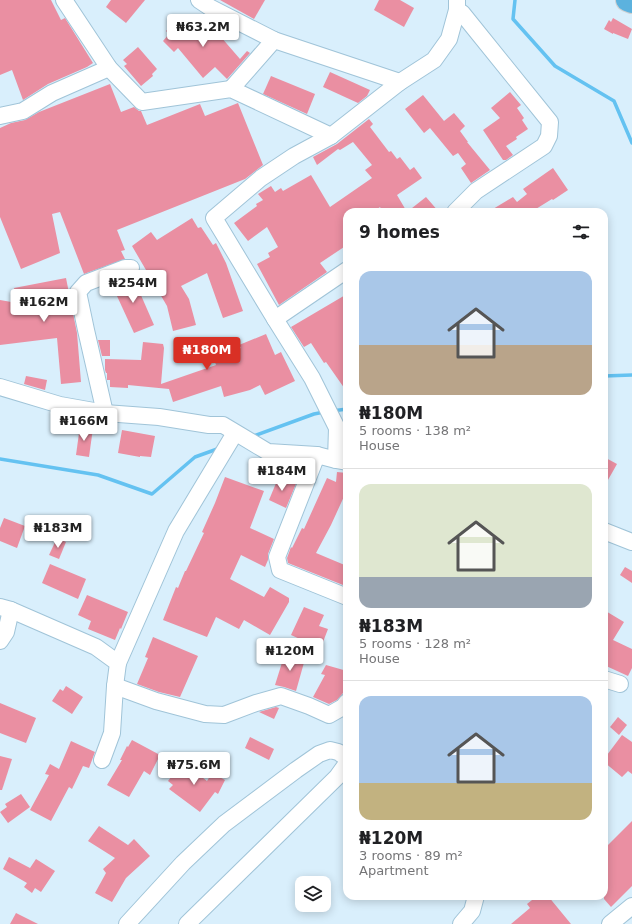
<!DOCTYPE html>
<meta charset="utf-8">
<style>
:root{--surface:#fff;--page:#f2f2f2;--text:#202124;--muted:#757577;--line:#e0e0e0;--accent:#d93025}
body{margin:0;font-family:"DejaVu Sans",sans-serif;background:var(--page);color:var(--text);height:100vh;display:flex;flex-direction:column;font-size:15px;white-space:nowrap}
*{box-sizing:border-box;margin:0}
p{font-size:13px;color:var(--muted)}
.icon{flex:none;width:22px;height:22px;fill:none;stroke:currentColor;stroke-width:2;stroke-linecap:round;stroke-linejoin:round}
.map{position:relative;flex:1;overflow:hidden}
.side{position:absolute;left:343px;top:208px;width:265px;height:692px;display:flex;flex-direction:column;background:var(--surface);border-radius:12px;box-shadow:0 2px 10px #0003}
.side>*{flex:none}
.controls{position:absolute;left:295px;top:876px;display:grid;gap:8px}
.controls a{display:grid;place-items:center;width:36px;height:36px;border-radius:8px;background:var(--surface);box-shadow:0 2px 10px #0003;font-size:20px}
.price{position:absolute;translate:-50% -34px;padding:0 9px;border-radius:4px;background:#fff;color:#222;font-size:13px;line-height:26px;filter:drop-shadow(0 1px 2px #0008)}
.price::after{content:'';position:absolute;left:50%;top:24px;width:12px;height:9px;margin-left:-6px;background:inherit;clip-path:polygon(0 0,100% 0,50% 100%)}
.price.selected{background:var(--accent);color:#fff}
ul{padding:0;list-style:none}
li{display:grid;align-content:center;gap:8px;height:212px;padding:0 16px}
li+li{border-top:1px solid var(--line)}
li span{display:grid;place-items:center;height:124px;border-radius:12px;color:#555}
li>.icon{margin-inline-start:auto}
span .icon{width:72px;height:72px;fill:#fffc;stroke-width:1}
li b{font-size:17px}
h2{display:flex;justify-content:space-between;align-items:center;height:48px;padding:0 16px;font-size:17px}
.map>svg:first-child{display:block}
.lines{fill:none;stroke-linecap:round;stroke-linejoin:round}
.stream{stroke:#64c2f1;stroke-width:3.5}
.building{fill:#ea8fa2}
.minor-casing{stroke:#a0c4d8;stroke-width:18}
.highway-casing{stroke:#cfd1d3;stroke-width:24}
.minor{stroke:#fff;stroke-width:16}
.highway{stroke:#5cb2de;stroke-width:22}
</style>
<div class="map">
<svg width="632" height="924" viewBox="0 0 632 924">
<rect width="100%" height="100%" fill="#d9effc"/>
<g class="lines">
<g class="stream">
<polyline points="515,0 513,19 555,66 614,101 632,143"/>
<polyline points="604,376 632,375"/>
<polyline points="332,411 347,409"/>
<polyline points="251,437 314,414 324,412"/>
<polyline points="0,459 98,475 152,494 195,457 220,448"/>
</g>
</g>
<g class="building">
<polygon points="0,0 51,0 61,20 65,18 93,63 87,67 48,84 23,100 12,70 0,75"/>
<polygon points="111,0 145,0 126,23 106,7"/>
<polygon points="220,0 265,0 254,19"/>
<polygon points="379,0 400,0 414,8 404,27 374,10"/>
<polygon points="182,15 190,23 192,20 208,35 214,29 240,59 247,51 250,53 227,79 215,67 203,78 178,48 174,52 163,41 169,34 166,31"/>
<polygon points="613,18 632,29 628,39 613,33 613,34 604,29 609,20 611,22"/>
<polygon points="138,47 157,69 152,74 153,76 141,86 124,66 127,64 123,60"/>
<polygon points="330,72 370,90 367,96 358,103 323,87"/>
<polygon points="271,76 315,94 307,114 263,94"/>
<polygon points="110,84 121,112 134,107 139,111 141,111 147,125 200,104 205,116 238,103 263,165 245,179 117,230 125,250 121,251 125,259 84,274 60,212 52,214 60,253 21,269 0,217 0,128 11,123 25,120 39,112"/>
<polygon points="510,92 521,105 517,108 524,118 522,120 528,129 516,137 517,139 506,146 513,155 506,160 503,160 483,130 500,118 491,108"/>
<polygon points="423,95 444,121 454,113 465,126 460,131 468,142 467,142 490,170 471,183 461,168 466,164 458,153 453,156 430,128 424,133 405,109"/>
<polygon points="369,119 373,124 370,127 389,152 391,151 397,159 400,157 410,170 414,167 422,178 397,195 407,212 426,197 439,212 383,212 380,207 373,212 347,212 347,245 320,263 327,272 279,305 257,264 270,257 268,253 278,247 267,227 248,241 234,223 257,206 256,204 263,200 258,194 271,186 275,192 281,188 283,191 311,175 330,207 372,178 365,170 372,165 353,142 340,150 338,149 317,165 313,157 337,144"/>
<polygon points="553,168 568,190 553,200 552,199 531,212 488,212 513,197 517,202 527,194 523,189"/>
<polygon points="192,218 198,228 201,227 213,245 216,243 226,263 243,311 223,318 207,273 181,286 189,299 196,325 173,331 167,306 132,246 151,232 157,240"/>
<polygon points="133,277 154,325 134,333 111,283 127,278"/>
<polygon points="66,278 77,333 81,382 61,384 57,338 0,345 0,300 17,303 14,288"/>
<polygon points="347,294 347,392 326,362 324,363 311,343 304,347 291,327"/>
<polygon points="266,334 275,355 281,352 295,381 265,395 260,385 250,390 224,397 221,386 173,402 169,389 128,385 128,388 110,387 110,380 107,380 107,373 106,373 105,370 105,359 141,360 143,342 163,344 164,348 161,384 216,365 213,356 241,348 239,345"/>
<polygon points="98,340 110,340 110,356 102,356"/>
<polygon points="26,376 47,380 45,390 24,384"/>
<polygon points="80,426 93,428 89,457 76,455"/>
<polygon points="122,430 155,436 151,457 140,456 140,457 118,453"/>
<polygon points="604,457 617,464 604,487"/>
<polygon points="337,472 347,473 347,490 331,525 316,553 347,566 347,586 343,584 343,585 288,563 287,558 291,547 292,548 302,528 304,529 327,478 336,482"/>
<polygon points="279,476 296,484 286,508 269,500"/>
<polygon points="225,477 264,491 250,528 274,539 268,554 268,560 265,567 241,555 230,579 264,597 270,587 289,598 289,602 270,635 244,620 239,629 216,617 207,637 163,620 176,587 178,588 185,571 186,571 204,533 202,532 215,503"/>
<polygon points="4,518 25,526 17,548 0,541 0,528"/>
<polygon points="57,538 66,542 59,559 49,555"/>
<polygon points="50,564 86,579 78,599 42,583"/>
<polygon points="625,567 632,571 632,583 620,575"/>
<polygon points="87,595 128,612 121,629 120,628 115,640 88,629 91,621 78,615"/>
<polygon points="304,607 324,615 319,626 328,629 323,642 314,638 311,644 291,635"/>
<polygon points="604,610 624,622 613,640 632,649 632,668 628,676 604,665"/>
<polygon points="153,637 198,656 180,697 159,692 137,684 148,658 145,657"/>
<polygon points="285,653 305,659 296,691 284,687 275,685"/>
<polygon points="326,665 347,671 347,693 343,693 337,700 329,704 313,697 325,675 321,674"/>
<polygon points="66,686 83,697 72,714 52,701 60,689 63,691"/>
<polygon points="0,703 36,718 26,743 0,733"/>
<polygon points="276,707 279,708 274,719 259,712"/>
<polygon points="618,717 627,725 619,735 610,727"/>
<polygon points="622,735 632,742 632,774 628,771 622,777 604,762 604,759"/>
<polygon points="250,737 274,749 269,760 245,748"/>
<polygon points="132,740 160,755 150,775 144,771 129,797 107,785 122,760 120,760 127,746 128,747"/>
<polygon points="71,741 95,752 89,768 83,766 72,789 69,787 51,821 30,810 49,775 45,774 50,764 59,769"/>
<polygon points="0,756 12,759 2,790 0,790"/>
<polygon points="181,761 207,781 212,773 225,780 218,794 215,792 200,812 169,789 173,785 168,781 175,772 173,771"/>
<polygon points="21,794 30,807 8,823 0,812 7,807 5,804"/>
<polygon points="632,821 632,886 611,907 604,899 604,849"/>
<polygon points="99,826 128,845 134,839 150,856 126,878 112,902 95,893 106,873 103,869 115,858 88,841"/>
<polygon points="9,857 30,868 36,859 55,871 41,892 35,888 32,893 24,887 27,883 3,869"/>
<polygon points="537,896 548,896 571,924 511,924 530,908 527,904"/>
<polygon points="16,913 38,924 10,924"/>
</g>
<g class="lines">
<defs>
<g id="minor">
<polyline points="64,0 109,68 142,102 231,89 331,136"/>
<polyline points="199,0 211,8 274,40 400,82"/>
<polyline points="231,89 274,40"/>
<polyline points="0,116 23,111 52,93 109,68"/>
<polyline points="455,212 476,191 544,146 549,136 550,122 462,13 457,10"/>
<polyline points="275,319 347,270"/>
<polyline points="0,387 60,405 105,413 159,417 209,425 223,425 268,452 317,455 336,460 347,462"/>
<polyline points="105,413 86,330 78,292 86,283 125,268 131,268"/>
<polyline points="317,455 277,557 280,570 347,597"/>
<polyline points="336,460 337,428 312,378 275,319 214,218 261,178 294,156 331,136 400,82 434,60 449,39 457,10 457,0"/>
<polyline points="604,531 632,542"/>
<polyline points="0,607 11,610 96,647 118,663 115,686 112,733 102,760"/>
<polyline points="0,641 6,632 11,610"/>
<polyline points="118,663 176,531 235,433"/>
<polyline points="604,679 620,684"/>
<polyline points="115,686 156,701 205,714 224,715 256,703 281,696 309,706 329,715 343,707 347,702"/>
<polyline points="127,924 183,863 224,824 296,770 319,754 330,750 338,752 347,758"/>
<polyline points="187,924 337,777 347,763"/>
<polyline points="461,924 472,911 476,896"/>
<polyline points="610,924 632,906"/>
</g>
<polyline id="highway" points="627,0 632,2"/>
</defs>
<use href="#minor" class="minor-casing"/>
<use href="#highway" class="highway-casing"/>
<use href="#minor" class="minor"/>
<use href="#highway" class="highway"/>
</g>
</svg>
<div class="controls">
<a><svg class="icon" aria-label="layers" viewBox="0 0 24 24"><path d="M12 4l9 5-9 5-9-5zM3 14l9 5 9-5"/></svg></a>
</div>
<b class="price" style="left:203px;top:48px">₦63.2M</b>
<b class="price" style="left:133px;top:304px">₦254M</b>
<b class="price" style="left:44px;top:323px">₦162M</b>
<b class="price selected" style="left:207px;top:371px">₦180M</b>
<b class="price" style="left:84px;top:442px">₦166M</b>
<b class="price" style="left:282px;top:492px">₦184M</b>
<b class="price" style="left:58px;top:549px">₦183M</b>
<b class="price" style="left:290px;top:672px">₦120M</b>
<b class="price" style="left:194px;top:786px">₦75.6M</b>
<section class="side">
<h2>9 homes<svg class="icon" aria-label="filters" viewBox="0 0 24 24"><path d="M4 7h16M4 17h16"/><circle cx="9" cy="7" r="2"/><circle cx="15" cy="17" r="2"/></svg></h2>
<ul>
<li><span style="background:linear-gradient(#a9c7e8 60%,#b9a48a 0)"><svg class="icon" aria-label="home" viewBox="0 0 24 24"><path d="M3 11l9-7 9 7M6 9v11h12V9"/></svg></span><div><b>₦180M</b><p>5 rooms · 138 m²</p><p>House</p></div></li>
<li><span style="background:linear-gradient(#dfe7d0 75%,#9aa5b1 0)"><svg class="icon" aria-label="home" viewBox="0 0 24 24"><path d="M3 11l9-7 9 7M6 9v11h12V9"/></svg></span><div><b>₦183M</b><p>5 rooms · 128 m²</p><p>House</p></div></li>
<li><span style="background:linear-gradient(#a9c7e8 70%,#c2b280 0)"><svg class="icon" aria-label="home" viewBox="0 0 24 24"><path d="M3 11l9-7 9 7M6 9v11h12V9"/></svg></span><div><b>₦120M</b><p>3 rooms · 89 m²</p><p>Apartment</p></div></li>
</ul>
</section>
</div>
